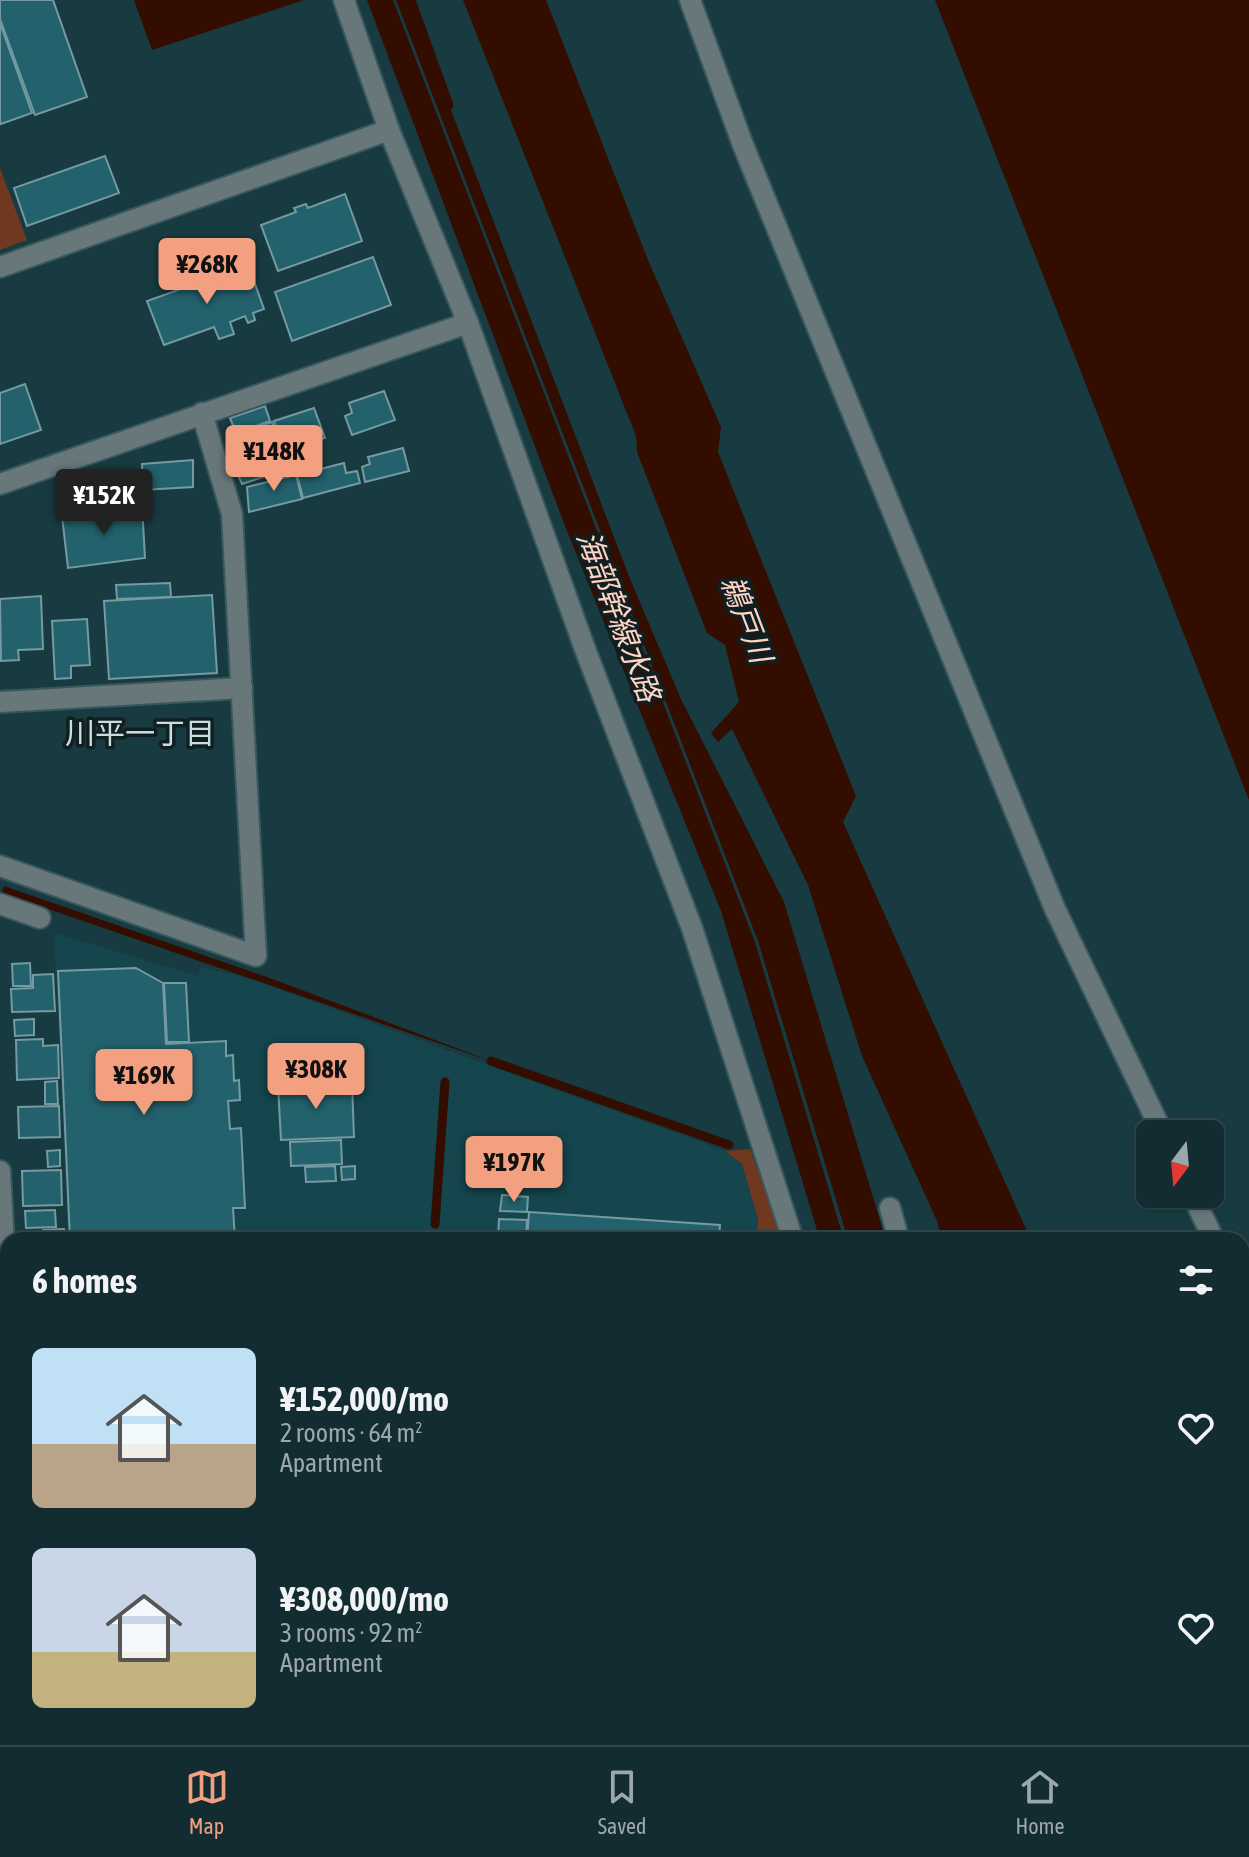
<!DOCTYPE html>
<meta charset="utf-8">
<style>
:root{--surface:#122c31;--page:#1b3439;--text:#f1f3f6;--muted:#9ca7ab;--line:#31484d;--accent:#f2a07f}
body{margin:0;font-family:"Asap Condensed","Noto Sans JP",sans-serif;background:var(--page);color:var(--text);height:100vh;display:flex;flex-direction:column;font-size:30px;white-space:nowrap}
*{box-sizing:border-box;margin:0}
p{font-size:26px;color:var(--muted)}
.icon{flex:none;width:44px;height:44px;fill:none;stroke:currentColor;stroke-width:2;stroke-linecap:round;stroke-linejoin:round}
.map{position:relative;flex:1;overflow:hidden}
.drawer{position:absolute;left:0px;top:1232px;width:1250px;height:514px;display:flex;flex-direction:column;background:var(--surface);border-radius:24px 24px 0 0;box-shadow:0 2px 6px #0004,0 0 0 2px var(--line)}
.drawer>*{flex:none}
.needle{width:52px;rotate:196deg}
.buttons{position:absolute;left:1136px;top:1120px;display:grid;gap:16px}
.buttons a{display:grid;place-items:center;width:88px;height:88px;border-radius:12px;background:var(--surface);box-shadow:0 2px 6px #0004,0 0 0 2px var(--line);font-size:40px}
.price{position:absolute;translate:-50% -68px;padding:0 18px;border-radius:8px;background:var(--accent);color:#111;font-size:26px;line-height:52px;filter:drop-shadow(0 2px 4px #0008)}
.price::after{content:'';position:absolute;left:50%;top:48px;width:24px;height:18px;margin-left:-12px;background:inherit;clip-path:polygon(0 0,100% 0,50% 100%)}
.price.active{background:#222;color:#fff}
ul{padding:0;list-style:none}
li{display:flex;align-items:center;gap:24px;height:200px;padding:0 32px}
li span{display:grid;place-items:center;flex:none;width:224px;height:160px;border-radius:12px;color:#555}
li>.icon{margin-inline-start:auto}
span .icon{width:96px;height:96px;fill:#fffc;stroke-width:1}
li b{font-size:34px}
h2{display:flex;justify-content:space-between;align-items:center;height:96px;padding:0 32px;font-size:34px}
.dock{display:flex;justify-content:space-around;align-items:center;height:112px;border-top:2px solid var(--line);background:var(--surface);font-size:22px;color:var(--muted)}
.dock a{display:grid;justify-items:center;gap:4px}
.dock .active{color:var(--accent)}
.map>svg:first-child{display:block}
.built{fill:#15454d}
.green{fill:#713820}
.water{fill:#320d00}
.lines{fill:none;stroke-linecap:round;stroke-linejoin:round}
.stream{stroke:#320d00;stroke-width:9}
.building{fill:#23626d;stroke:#759aa1;stroke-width:2}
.minor-casing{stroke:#38585e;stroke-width:24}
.path{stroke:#648185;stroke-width:5;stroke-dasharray:6 4;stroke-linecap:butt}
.minor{stroke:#67777a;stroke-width:20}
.labels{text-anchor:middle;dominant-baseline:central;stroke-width:7;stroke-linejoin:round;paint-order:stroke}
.water-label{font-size:30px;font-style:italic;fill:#ffd2c1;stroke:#101f22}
.neighbourhood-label{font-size:30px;fill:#cadde0;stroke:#101f22}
</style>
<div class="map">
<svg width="1249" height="1745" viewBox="0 0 1249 1745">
<rect width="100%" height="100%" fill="#183b41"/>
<g class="built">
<polygon points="54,933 198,976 201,967 251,979 725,1151 742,1164 758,1219 757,1240 68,1240"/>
<polygon points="0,1503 8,1504 8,1738 387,1738 387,1745 0,1745"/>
</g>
<g class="green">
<polygon points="0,168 27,240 0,250"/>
<polygon points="750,1149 783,1240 757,1240 758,1219 742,1164 725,1151"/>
</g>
<g class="water">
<polygon points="134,0 304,0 152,50"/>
<polygon points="367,0 393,0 755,942 844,1240 820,1240 721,911 565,526"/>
<polygon points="396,0 409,0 630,579 681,699 784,902 886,1240 848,1240 758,941"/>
<polygon points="463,0 546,0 648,260 721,427 718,452 856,796 843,822 1031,1240 942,1240 937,1221 862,1056 808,885 732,729 718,742 711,733 739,702 725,645 707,633 637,452 636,436"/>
<polygon points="935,0 1249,0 1249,800"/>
<polygon points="4,886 267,977 499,1064 2,893"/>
<polygon points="1242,1680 1249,1693 1249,1735 1227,1745 1137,1745 1133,1738 1242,1738"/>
</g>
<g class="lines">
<g class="stream">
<polyline points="411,0 449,105"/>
<polyline points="491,1061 729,1145"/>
<polyline points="435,1224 445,1082"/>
<polyline points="1043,1738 1044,1745"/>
<polyline points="392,1745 392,1738"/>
</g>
</g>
<g class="building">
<polygon points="0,0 53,0 87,97 35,115 0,19"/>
<polygon points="0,23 32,113 1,124 0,121"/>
<polygon points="105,156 119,193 27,226 14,188"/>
<polygon points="345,194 362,241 278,271 261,225 296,212 294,208 306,204 308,208"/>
<polygon points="373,257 391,305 292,341 275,292"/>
<polygon points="248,265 264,309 253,313 255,320 248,323 245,316 230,322 234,334 219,339 214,327 164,345 147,301"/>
<polygon points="25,384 41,430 0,444 0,393"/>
<polygon points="384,391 395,420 352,435 345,416 352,413 349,403"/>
<polygon points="265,406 270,421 236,433 230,418"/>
<polygon points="314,408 325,438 284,452 274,421"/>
<polygon points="272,422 281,448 241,462 232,435"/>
<polygon points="403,448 409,471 365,482 362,467 370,464 368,457"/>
<polygon points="193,460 193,487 143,490 142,464"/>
<polygon points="344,463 346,473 357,471 360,483 303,498 297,475"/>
<polygon points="266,465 269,475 242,484 238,475"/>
<polygon points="296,475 302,499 249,512 247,487"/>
<polygon points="142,505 145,558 68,568 62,516"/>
<polygon points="170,583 171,597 117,599 116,585"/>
<polygon points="212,595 217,673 109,679 104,601"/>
<polygon points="41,596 43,649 18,650 19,660 1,661 0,599"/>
<polygon points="87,619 90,665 71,666 71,678 55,679 52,621"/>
<polygon points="30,963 31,986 13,986 12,964"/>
<polygon points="136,968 163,983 166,1044 226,1041 226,1056 233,1055 234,1081 239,1080 240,1100 228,1101 230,1129 241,1128 245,1208 233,1208 235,1240 70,1240 58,971"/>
<polygon points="53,974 55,1011 12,1012 11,989 33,988 33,975"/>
<polygon points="164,983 186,983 189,1042 167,1042"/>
<polygon points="34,1019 34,1035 15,1036 14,1020"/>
<polygon points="43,1039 43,1046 58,1045 59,1078 17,1080 16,1040"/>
<polygon points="317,1044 318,1069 299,1070 298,1045"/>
<polygon points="57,1081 58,1104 45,1104 45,1082"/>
<polygon points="352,1083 354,1137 281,1140 278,1086"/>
<polygon points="59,1106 60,1137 19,1138 18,1107"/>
<polygon points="341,1140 342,1164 291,1166 290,1142"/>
<polygon points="60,1150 60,1166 48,1167 47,1151"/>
<polygon points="335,1166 336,1181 306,1182 305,1167"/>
<polygon points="355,1166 355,1179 342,1180 341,1167"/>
<polygon points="61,1170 62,1205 23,1206 22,1171"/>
<polygon points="502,1195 528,1197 527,1212 500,1211"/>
<polygon points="55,1210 56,1227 26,1228 25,1211"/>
<polygon points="529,1212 720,1225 719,1240 527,1240"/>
<polygon points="499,1219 527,1220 526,1240 498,1240"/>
<polygon points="64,1229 64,1240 30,1240 43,1237 43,1230"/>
<polygon points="0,1509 8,1510 8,1565 0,1564"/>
<polygon points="0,1565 8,1566 8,1735 0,1734"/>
<polygon points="41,1738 372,1738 371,1745 114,1745"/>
</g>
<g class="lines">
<defs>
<g id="minor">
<polyline points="344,0 389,130 468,323 585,649 692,928 793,1240"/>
<polyline points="690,0 743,145 1055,909 1163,1134"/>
<polyline points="0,267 389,130"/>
<polyline points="0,484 468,323"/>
<polyline points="0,702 242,688"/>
<polyline points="0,866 256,956 232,514 202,413"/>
<polyline points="0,904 40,918"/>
<polyline points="0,1171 8,1318"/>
<polyline points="1192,1194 1214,1240"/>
<polyline points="890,1208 899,1240"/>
<polyline points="1242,1298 1249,1312"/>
<polyline points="0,1488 8,1489"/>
<polyline points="919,1738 920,1745"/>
<polyline points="1021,1738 1022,1745"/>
<polyline points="403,1745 404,1738"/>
</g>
</defs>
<use href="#minor" class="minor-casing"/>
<polyline class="path" points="1097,1738 1100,1745"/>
<use href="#minor" class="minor"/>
</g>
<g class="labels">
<g class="water-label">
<text transform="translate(619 616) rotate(69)">海部幹線水路</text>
<text transform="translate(747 619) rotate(69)">鵜戸川</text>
</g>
<g class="neighbourhood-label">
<text x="140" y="733">川平一丁目</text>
</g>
</g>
</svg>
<div class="buttons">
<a><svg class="needle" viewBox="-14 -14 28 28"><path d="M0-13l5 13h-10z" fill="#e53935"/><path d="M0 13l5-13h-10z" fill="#9ca7ab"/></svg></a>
</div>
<b class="price" style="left:207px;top:306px">¥268K</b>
<b class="price" style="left:274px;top:493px">¥148K</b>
<b class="price active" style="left:104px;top:537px">¥152K</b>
<b class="price" style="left:316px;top:1111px">¥308K</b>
<b class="price" style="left:144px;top:1117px">¥169K</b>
<b class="price" style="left:514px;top:1204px">¥197K</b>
<section class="drawer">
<h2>6 homes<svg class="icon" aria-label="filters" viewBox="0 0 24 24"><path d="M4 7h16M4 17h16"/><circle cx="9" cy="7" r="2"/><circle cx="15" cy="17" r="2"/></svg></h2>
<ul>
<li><span style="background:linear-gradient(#bfe0f5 60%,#b9a48a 0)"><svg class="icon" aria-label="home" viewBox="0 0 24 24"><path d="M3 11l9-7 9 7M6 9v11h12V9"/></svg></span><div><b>¥152,000/mo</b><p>2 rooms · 64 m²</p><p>Apartment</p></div><svg class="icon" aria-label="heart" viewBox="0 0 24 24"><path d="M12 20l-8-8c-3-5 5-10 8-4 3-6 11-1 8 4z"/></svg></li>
<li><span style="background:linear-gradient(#c9d6e8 65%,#c2b280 0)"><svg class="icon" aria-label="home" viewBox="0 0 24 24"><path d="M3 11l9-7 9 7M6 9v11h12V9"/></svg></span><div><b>¥308,000/mo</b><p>3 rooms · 92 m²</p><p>Apartment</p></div><svg class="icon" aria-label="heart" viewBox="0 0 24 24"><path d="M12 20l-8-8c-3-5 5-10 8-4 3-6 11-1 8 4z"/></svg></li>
</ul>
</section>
</div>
<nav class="dock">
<a class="active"><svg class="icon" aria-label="map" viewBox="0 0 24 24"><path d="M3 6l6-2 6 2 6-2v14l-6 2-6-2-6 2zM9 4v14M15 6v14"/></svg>Map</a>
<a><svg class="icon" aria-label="saved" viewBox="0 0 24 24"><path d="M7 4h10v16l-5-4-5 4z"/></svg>Saved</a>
<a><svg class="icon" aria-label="home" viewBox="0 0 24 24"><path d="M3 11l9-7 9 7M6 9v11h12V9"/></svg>Home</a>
</nav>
